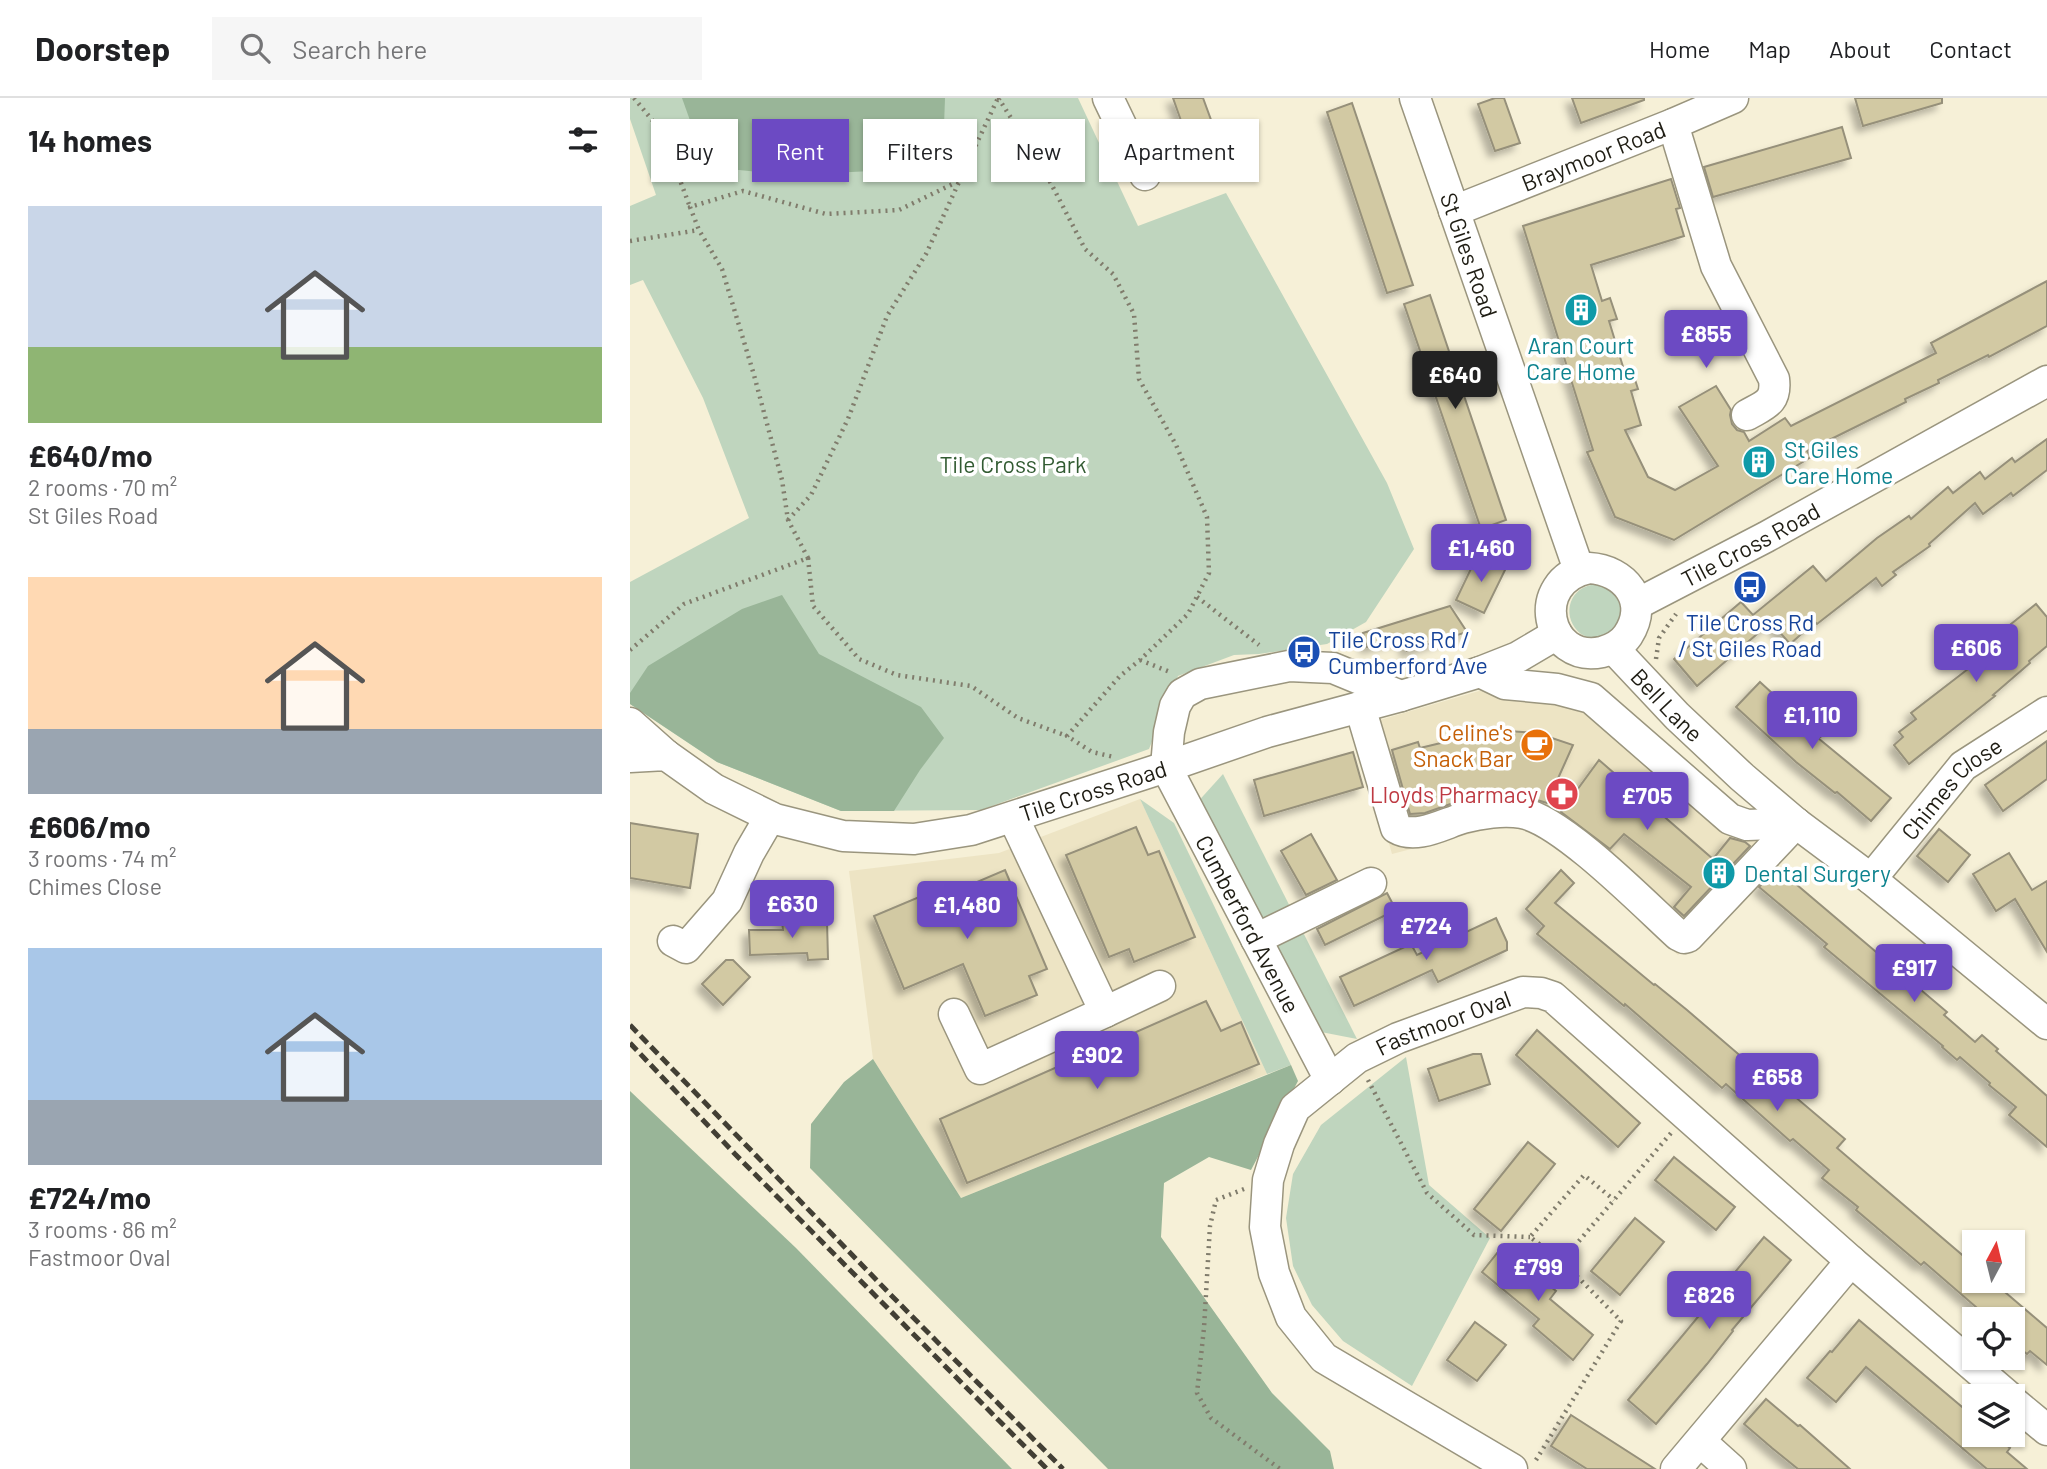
<!DOCTYPE html>
<meta charset="utf-8">
<style>
:root{--surface:#fff;--page:#f6f6f6;--text:#202124;--muted:#757577;--line:#e0e0e0;--accent:#6c4ac3}
body{margin:0;font-family:Barlow,sans-serif;background:var(--page);color:var(--text);height:100vh;display:flex;flex-direction:column;font-size:26px;white-space:nowrap}
*{box-sizing:border-box;margin:0}
p{font-size:23px;color:var(--muted)}
.icon{flex:none;width:38px;height:38px;fill:none;stroke:currentColor;stroke-width:2;stroke-linecap:round;stroke-linejoin:round}
.map{position:relative;flex:1;overflow:hidden}
.side{display:flex;flex-direction:column;background:var(--surface);width:630px}
.side>*{flex:none}
.guide{position:absolute;left:21px;top:21px;width:665px;height:63px;display:flex;gap:14px}
.needle{width:46px;rotate:7deg}
.buttons{position:absolute;left:1332px;top:1132px;display:grid;gap:14px}
.buttons a{display:grid;place-items:center;width:63px;height:63px;border-radius:0px;background:var(--surface);box-shadow:0 2px 5px #0004;font-size:35px}
.price{position:absolute;translate:-50% -60px;padding:0 16px;border-radius:7px;background:var(--accent);color:#fff;font-size:23px;line-height:46px;filter:drop-shadow(0 2px 4px #0008)}
.price::after{content:'';position:absolute;left:50%;top:42px;width:21px;height:16px;margin-left:-10px;background:inherit;clip-path:polygon(0 0,100% 0,50% 100%)}
.price.selected{background:#222;color:#fff}
ul{padding:0;list-style:none}
li{display:grid;align-content:center;gap:14px;height:371px;padding:0 28px}
li span{display:grid;place-items:center;height:217px;border-radius:0px;color:#555}
li>.icon{margin-inline-start:auto}
span .icon{width:126px;height:126px;fill:#fffc;stroke-width:1}
li b{font-size:30px}
h2{display:flex;justify-content:space-between;align-items:center;height:84px;padding:0 28px;font-size:30px}
.tag{padding:0 24px;border-radius:0px;background:var(--surface);box-shadow:0 2px 5px #0004;font-size:24px;line-height:63px}
.tag.selected{background:var(--accent);color:#fff}
header{display:flex;align-items:center;gap:42px;box-sizing:border-box;height:98px;padding:0 35px;background:var(--surface);border-bottom:2px solid var(--line)}
header strong{font-size:33px}
nav{display:flex;gap:38px;margin-inline-start:auto;font-size:24px}
.search{width:490px;height:63px;background:var(--page);display:flex;align-items:center;gap:18px;box-sizing:border-box;padding:0 24px;border-radius:0px;color:var(--muted);font-size:26px}
main{display:flex;flex:1;min-height:0}
.map>svg:first-child{display:block}
.built{fill:#ede4c4}
.green{fill:#bfd5be}
.forest{fill:#99b598}
.building{fill:#d2c9a3;stroke:#96907a;stroke-width:2;filter:url(#shadow)}
.lines{fill:none;stroke-linecap:round;stroke-linejoin:round}
.minor-casing{stroke:#9a957e;stroke-width:33}
.path{stroke:#807c6c;stroke-width:4.5;stroke-dasharray:2 5;stroke-linecap:butt}
.minor{stroke:#fff;stroke-width:30}
.rail{stroke:#423f34;stroke-width:5;stroke-dasharray:10 5;stroke-linecap:butt}
.labels{text-anchor:middle;dominant-baseline:central;stroke-width:7;stroke-linejoin:round;paint-order:stroke}
.street-label{font-size:23px;fill:#1e1c13;stroke:#fff}
.culture-label{font-size:23px;fill:#0d838f;stroke:#fff;text-anchor:start}
.park-label{font-size:23px;fill:#325b32;stroke:#fff}
.transit-label{font-size:23px;fill:#164399;stroke:#fff}
.food-label{font-size:23px;fill:#c56008;stroke:#fff;text-anchor:end}
.health-label{font-size:23px;fill:#be3a42;stroke:#fff;text-anchor:end}
</style>
<header>
<strong>Doorstep</strong>
<div class="search"><svg class="icon" aria-label="search" viewBox="0 0 24 24"><circle cx="10" cy="10" r="6"/><path d="M15 15l6 6"/></svg>Search here</div>
<nav><a>Home</a><a>Map</a><a>About</a><a>Contact</a></nav>
</header>
<main>
<section class="side">
<h2>14 homes<svg class="icon" aria-label="filters" viewBox="0 0 24 24"><path d="M4 7h16M4 17h16"/><circle cx="9" cy="7" r="2"/><circle cx="15" cy="17" r="2"/></svg></h2>
<ul>
<li><span style="background:linear-gradient(#c9d6e8 65%,#8fb573 0)"><svg class="icon" aria-label="home" viewBox="0 0 24 24"><path d="M3 11l9-7 9 7M6 9v11h12V9"/></svg></span><div><b>£640/mo</b><p>2 rooms · 70 m²</p><p>St Giles Road</p></div></li>
<li><span style="background:linear-gradient(#ffd9b3 70%,#9aa5b1 0)"><svg class="icon" aria-label="home" viewBox="0 0 24 24"><path d="M3 11l9-7 9 7M6 9v11h12V9"/></svg></span><div><b>£606/mo</b><p>3 rooms · 74 m²</p><p>Chimes Close</p></div></li>
<li><span style="background:linear-gradient(#a9c7e8 70%,#9aa5b1 0)"><svg class="icon" aria-label="home" viewBox="0 0 24 24"><path d="M3 11l9-7 9 7M6 9v11h12V9"/></svg></span><div><b>£724/mo</b><p>3 rooms · 86 m²</p><p>Fastmoor Oval</p></div></li>
</ul>
</section>
<div class="map">
<svg width="1417" height="1371" viewBox="0 0 1417 1371">
<defs>
<filter id="shadow"><feDropShadow dx="-6" dy="6" stdDeviation="3.5" flood-color="#0004"/></filter>
</defs>
<rect width="100%" height="100%" fill="#f6f0d7"/>
<g class="built">
<polygon points="890,581 952,590 1151,748 1048,857 914,737 897,729 874,727 762,756 726,629"/>
<polygon points="510,701 637,976 331,1100 243,961 219,773 369,755"/>
</g>
<g class="green">
<polygon points="0,0 448,0 508,128 596,95 757,385 784,451 736,524 697,546 629,556 604,557 548,578 519,651 351,712 211,713 87,664 0,606 0,484 119,420 73,300 13,182 0,187 0,108 26,97 0,21"/>
<path d="M961,487c23,0 24,6 34,25l-6,20 -22,10c-5,-2 -11,-3 -16,-6 -19,-15 -14,-44 10,-49z"/>
<polygon points="593,676 727,941 691,934 564,708"/>
<polygon points="510,701 544,725 661,967 637,976"/>
<polygon points="776,959 799,1087 860,1140 782,1288 713,1243 682,1207 663,1168 656,1120 663,1076 691,1027"/>
</g>
<g class="forest">
<polygon points="52,0 315,0 314,28 242,73 159,77 89,70 62,28"/>
<polygon points="152,497 189,556 291,609 314,640 290,672 264,713 211,713 87,664 0,606 0,595 18,568 112,511"/>
<polygon points="243,961 331,1100 661,967 668,983 621,1072 579,1059 534,1085 531,1139 642,1295 700,1353 704,1371 478,1371 180,1070 181,1026 214,984"/>
<polygon points="0,993 166,1150 382,1371 0,1371"/>
</g>
<g class="building">
<polygon points="543,0 573,0 588,41 561,51"/>
<polygon points="865,0 874,0 890,45 865,53 848,6"/>
<polygon points="942,0 1014,0 1014,2 951,25"/>
<polygon points="1225,0 1312,0 1312,5 1233,28"/>
<polygon points="722,5 783,187 757,195 697,14"/>
<polygon points="1212,29 1221,60 1083,99 1074,69"/>
<polygon points="1041,81 1050,110 1046,111 1054,138 961,167 972,203 980,200 987,221 979,223 994,272 1001,269 1008,291 1001,293 1011,327 995,332 1018,379 1045,392 1088,368 1049,309 1086,288 1101,312 1100,317 1102,326 1107,332 1114,334 1119,343 1155,320 1161,328 1306,255 1301,245 1417,183 1417,228 1359,259 1358,257 1308,282 1309,285 1275,301 1276,304 1177,353 1181,359 1044,442 985,419 957,354 963,352 893,128"/>
<polygon points="800,197 876,422 851,431 774,206"/>
<polygon points="1417,341 1417,372 1383,398 1381,395 1353,416 1345,405 1299,446 1300,448 1263,474 1266,477 1252,488 1246,480 1187,526 1185,524 1160,546 1141,524 1067,588 1044,561 1111,504 1123,517 1183,468 1196,483 1247,440 1279,418 1281,421 1318,389 1323,395 1350,374 1355,381 1382,360 1385,364"/>
<polygon points="848,456 876,470 854,515 826,502"/>
<polygon points="1406,506 1417,519 1417,548 1399,563 1400,565 1363,597 1365,598 1279,666 1264,647 1273,639 1269,634 1286,621 1281,615 1351,561 1347,557 1377,532 1376,530"/>
<polygon points="820,508 837,534 777,553 774,540 737,549 733,535"/>
<polygon points="1130,584 1190,639 1188,640 1261,700 1241,723 1207,694 1205,695 1166,664 1106,609"/>
<polygon points="878,633 907,635 943,647 917,705 894,698 861,697 829,703 795,715 780,716 762,652 788,644 790,650 844,637"/>
<polygon points="1417,643 1417,681 1373,713 1355,687"/>
<polygon points="723,654 733,689 634,718 624,682"/>
<polygon points="969,662 1083,761 1100,740 1115,744 1120,748 1054,818 1044,809 1061,789 994,736 980,751 931,714"/>
<polygon points="0,725 68,736 60,790 0,780"/>
<polygon points="506,729 518,757 529,753 565,839 504,864 499,851 479,859 436,757"/>
<polygon points="1309,731 1340,757 1318,784 1287,758"/>
<polygon points="681,736 707,782 676,797 651,753"/>
<polygon points="1379,755 1402,792 1417,783 1417,854 1385,801 1366,813 1343,776"/>
<polygon points="1147,770 1317,914 1314,917 1345,944 1352,937 1368,951 1366,953 1417,998 1417,1049 1379,1017 1386,1009 1359,987 1360,985 1330,959 1327,962 1312,949 1313,948 1194,849 1197,846 1129,789"/>
<polygon points="375,772 417,871 399,878 407,897 355,918 333,866 274,891 244,818 301,794 305,802"/>
<polygon points="931,772 944,785 925,805 1024,887 1025,886 1057,912 1121,967 1124,964 1215,1041 1207,1050 1344,1167 1344,1183 1362,1183 1417,1230 1417,1267 1400,1253 1397,1256 1382,1244 1382,1222 1361,1222 1294,1164 1291,1167 1226,1112 1228,1109 1192,1080 1199,1072 1163,1041 1160,1043 1096,986 1092,990 995,906 994,908 907,836 914,828 896,811"/>
<polygon points="757,795 766,812 695,847 687,831"/>
<polygon points="866,820 877,844 877,852 808,884 802,872 724,908 710,879 781,846 787,857"/>
<polygon points="197,823 198,861 178,862 177,855 120,857 119,832 153,832 152,824"/>
<polygon points="96,862 103,862 120,879 93,907 72,886"/>
<polygon points="576,903 591,933 611,924 629,966 337,1085 310,1021"/>
<polygon points="907,932 1010,1025 988,1049 886,957"/>
<polygon points="843,956 851,956 860,986 809,1003 798,971"/>
<polygon points="898,1044 925,1066 871,1133 844,1111"/>
<polygon points="1044,1059 1105,1109 1086,1132 1025,1082"/>
<polygon points="1005,1120 1034,1144 990,1197 961,1173"/>
<polygon points="1134,1139 1161,1162 1102,1232 1103,1233 1077,1266 1026,1326 998,1302 1053,1237"/>
<polygon points="872,1149 926,1193 920,1201 963,1237 943,1262 903,1228 909,1221 852,1174"/>
<polygon points="1229,1222 1344,1319 1344,1337 1364,1337 1380,1350 1377,1354 1397,1371 1357,1371 1236,1269 1206,1304 1177,1280 1200,1253 1202,1254"/>
<polygon points="845,1224 876,1247 847,1283 817,1262"/>
<polygon points="1136,1301 1168,1328 1170,1327 1220,1371 1168,1371 1142,1350 1114,1326"/>
<polygon points="941,1317 1025,1371 957,1371 921,1348"/>
</g>
<g class="lines">
<defs>
<g id="minor">
<polyline points="478,0 515,77"/>
<path id="s1" d="M785,0l164,472"/>
<path d="M1043,26l43,142 58,113c3,24 -10,26 -27,36"/>
<path id="s2" d="M824,113l219,-87 60,-26"/>
<path d="M959,470c36,2 61,33 39,67 -6,9 -15,14 -26,17 -56,12 -74,-71 -13,-84z"/>
<path id="s3" d="M1007,506l129,-67 281,-156"/>
<path id="s4" d="M984,551l63,67 65,61 54,46 75,56 176,145"/>
<polyline points="850,574 875,586 927,591 961,600 1100,721 1117,727 1166,725"/>
<path d="M730,609l36,121c20,12 47,-4 67,-10 17,-5 41,-8 59,-5 41,8 122,91 156,122l6,3 4,-1 108,-114"/>
<polyline points="0,625 36,657"/>
<path id="s5" d="M0,659l36,-2 48,34 61,30 68,17 71,3 57,-9 195,-63 101,-35 134,-36 79,-24 38,-15 39,-23"/>
<path id="s6" d="M536,669l164,313"/>
<polyline points="536,669 539,634 545,608 552,596 570,586 659,568 703,570 771,598"/>
<path id="s7" d="M1241,781l92,-113 84,-54"/>
<polyline points="626,841 741,785"/>
<polyline points="43,843 56,850 97,803 119,755 140,719"/>
<polyline points="475,914 530,888"/>
<polyline points="324,916 350,971 475,914 383,719"/>
<polyline points="1221,1163 1378,1298"/>
<polyline points="1382,1303 1417,1332"/>
<polyline points="1071,1344 1101,1371"/>
<path id="s8" d="M882,1371l-188,-111 -33,-41 -17,-44 -9,-46 3,-47 11,-36 16,-36 62,-50 41,-20 125,-46 18,1 12,4 298,264 -175,208"/>
</g>
</defs>
<use href="#minor" class="minor-casing"/>
<g class="path">
<polyline points="4,0 32,34 60,109"/>
<polyline points="370,0 369,1 414,72 455,151 483,176 504,216 509,281 546,347 577,419 579,475 558,516 510,562 490,578 437,638 462,654 484,659"/>
<polyline points="0,143 69,132"/>
<polyline points="158,422 181,397 218,321 257,218 296,156 329,84"/>
<polyline points="178,460 183,508 229,561 267,577 341,588 388,620 437,638"/>
<polyline points="567,499 629,547"/>
<polyline points="0,552 54,506 178,460 158,422 152,382 124,277 92,171 69,132 60,109 113,93 196,116 269,112 329,83 368,0"/>
<polyline points="1026,561 1029,540 1046,516"/>
<polyline points="510,562 540,574"/>
<polyline points="738,982 797,1095 844,1137 900,1139"/>
<polyline points="614,1091 586,1102 580,1128 574,1230 567,1295 581,1320 650,1371"/>
<polyline points="932,1163 900,1139 954,1077 984,1102"/>
<polyline points="906,1362 991,1223 932,1163 1041,1035"/>
</g>
<use href="#minor" class="minor"/>
<g class="rail">
<polyline points="0,927 258,1194 433,1371"/>
<polyline points="0,945 105,1056 417,1371"/>
</g>
</g>
<defs>
<symbol id="building-disc" viewBox="-11 -11 22 22"><circle r="9.5" fill="#0f9aa8" stroke="#fff"/><path d="M-4-6H4V6H1V3H-1V6H-4ZM-2.5-4.3h1.7v1.8h-1.7ZM.8-4.3h1.7v1.8H.8ZM-2.5-1h1.7V.8h-1.7ZM.8-1h1.7V.8H.8Z" fill="#fff"/></symbol>
<symbol id="bus-disc" viewBox="-11 -11 22 22"><circle r="9.5" fill="#1a4fb4" stroke="#fff"/><path d="M-5-6H5V4H4V6H2V4H-2V6H-4V4H-5ZM-3.5-4V0h7V-4ZM-3.5 1.2v1.5H-2V1.2ZM2 1.2v1.5H3.5V1.2Z" fill="#fff"/></symbol>
<symbol id="cafe-disc" viewBox="-11 -11 22 22"><circle r="9.5" fill="#e8710a" stroke="#fff"/><path d="M-5.5-4.5H6V0H3Q3 3.5 0 3.5H-2.5Q-5.5 3.5-5.5 0ZM3-3.2v2h1.7v-2ZM-6 4.5H4V6H-6Z" fill="#fff"/></symbol>
<symbol id="pharmacy-disc" viewBox="-11 -11 22 22"><circle r="9.5" fill="#e0444e" stroke="#fff"/><path d="M-2-6h4v4h4v4h-4v4h-4v-4h-4v-4h4Z" fill="#fff"/></symbol>
</defs>
<g fill-rule="evenodd">
<use href="#building-disc" x="932" y="193" width="38" height="38"/>
<use href="#building-disc" x="1110" y="345" width="38" height="38"/>
<use href="#bus-disc" x="1101" y="470" width="38" height="38"/>
<use href="#bus-disc" x="655" y="535" width="38" height="38"/>
<use href="#cafe-disc" x="888" y="628" width="38" height="38"/>
<use href="#pharmacy-disc" x="913" y="677" width="38" height="38"/>
<use href="#building-disc" x="1070" y="756" width="38" height="38"/>
</g>
<g class="labels">
<g class="street-label">
<text stroke="none"><textPath href="#s2" startOffset="150">Braymoor Road</textPath></text>
<text stroke="none"><textPath href="#s1" startOffset="166">St Giles Road</textPath></text>
<text stroke="none"><textPath href="#s3" startOffset="128">Tile Cross Road</textPath></text>
<text stroke="none"><textPath href="#s4" startOffset="77">Bell Lane</textPath></text>
<text stroke="none"><textPath href="#s7" startOffset="122">Chimes Close</textPath></text>
<text stroke="none"><textPath href="#s5" startOffset="490">Tile Cross Road</textPath></text>
<text stroke="none"><textPath href="#s6" startOffset="177">Cumberford Avenue</textPath></text>
<text stroke="none"><textPath href="#s8" startOffset="662">Fastmoor Oval</textPath></text>
</g>
<g class="culture-label">
<text x="951" y="247" text-anchor="middle">Aran Court<tspan x="951" dy="26">Care Home</tspan></text>
<text x="1154" y="351">St Giles<tspan x="1154" dy="26">Care Home</tspan></text>
<text x="1114" y="775">Dental Surgery</text>
</g>
<g class="park-label">
<text x="383" y="366">Tile Cross Park</text>
</g>
<g class="transit-label">
<text x="1120" y="524">Tile Cross Rd<tspan x="1120" dy="26">/ St Giles Road</tspan></text>
<text x="698" y="541" text-anchor="start">Tile Cross Rd /<tspan x="698" dy="26">Cumberford Ave</tspan></text>
</g>
<g class="food-label">
<text x="883" y="634">Celine's<tspan x="883" dy="26">Snack Bar</tspan></text>
</g>
<g class="health-label">
<text x="908" y="696">Lloyds Pharmacy</text>
</g>
</g>
</svg>
<div class="buttons">
<a><svg class="needle" viewBox="-14 -14 28 28"><path d="M0-13l5 13h-10z" fill="#e53935"/><path d="M0 13l5-13h-10z" fill="#757577"/></svg></a>
<a><svg class="icon" aria-label="locate" viewBox="0 0 24 24"><circle cx="12" cy="12" r="6"/><path d="M12 2v4M12 18v4M2 12h4M18 12h4"/></svg></a>
<a><svg class="icon" aria-label="layers" viewBox="0 0 24 24"><path d="M12 4l9 5-9 5-9-5zM3 14l9 5 9-5"/></svg></a>
</div>
<b class="price" style="left:1076px;top:272px">£855</b>
<b class="price selected" style="left:825px;top:313px">£640</b>
<b class="price" style="left:851px;top:486px">£1,460</b>
<b class="price" style="left:1346px;top:586px">£606</b>
<b class="price" style="left:1182px;top:653px">£1,110</b>
<b class="price" style="left:1017px;top:734px">£705</b>
<b class="price" style="left:162px;top:842px">£630</b>
<b class="price" style="left:337px;top:843px">£1,480</b>
<b class="price" style="left:796px;top:864px">£724</b>
<b class="price" style="left:1284px;top:906px">£917</b>
<b class="price" style="left:467px;top:993px">£902</b>
<b class="price" style="left:1147px;top:1015px">£658</b>
<b class="price" style="left:908px;top:1205px">£799</b>
<b class="price" style="left:1079px;top:1233px">£826</b>
<div class="guide">
<a class="tag">Buy</a>
<a class="tag selected">Rent</a>
<a class="tag">Filters</a>
<a class="tag">New</a>
<a class="tag">Apartment</a>
</div>
</div>
</main>
